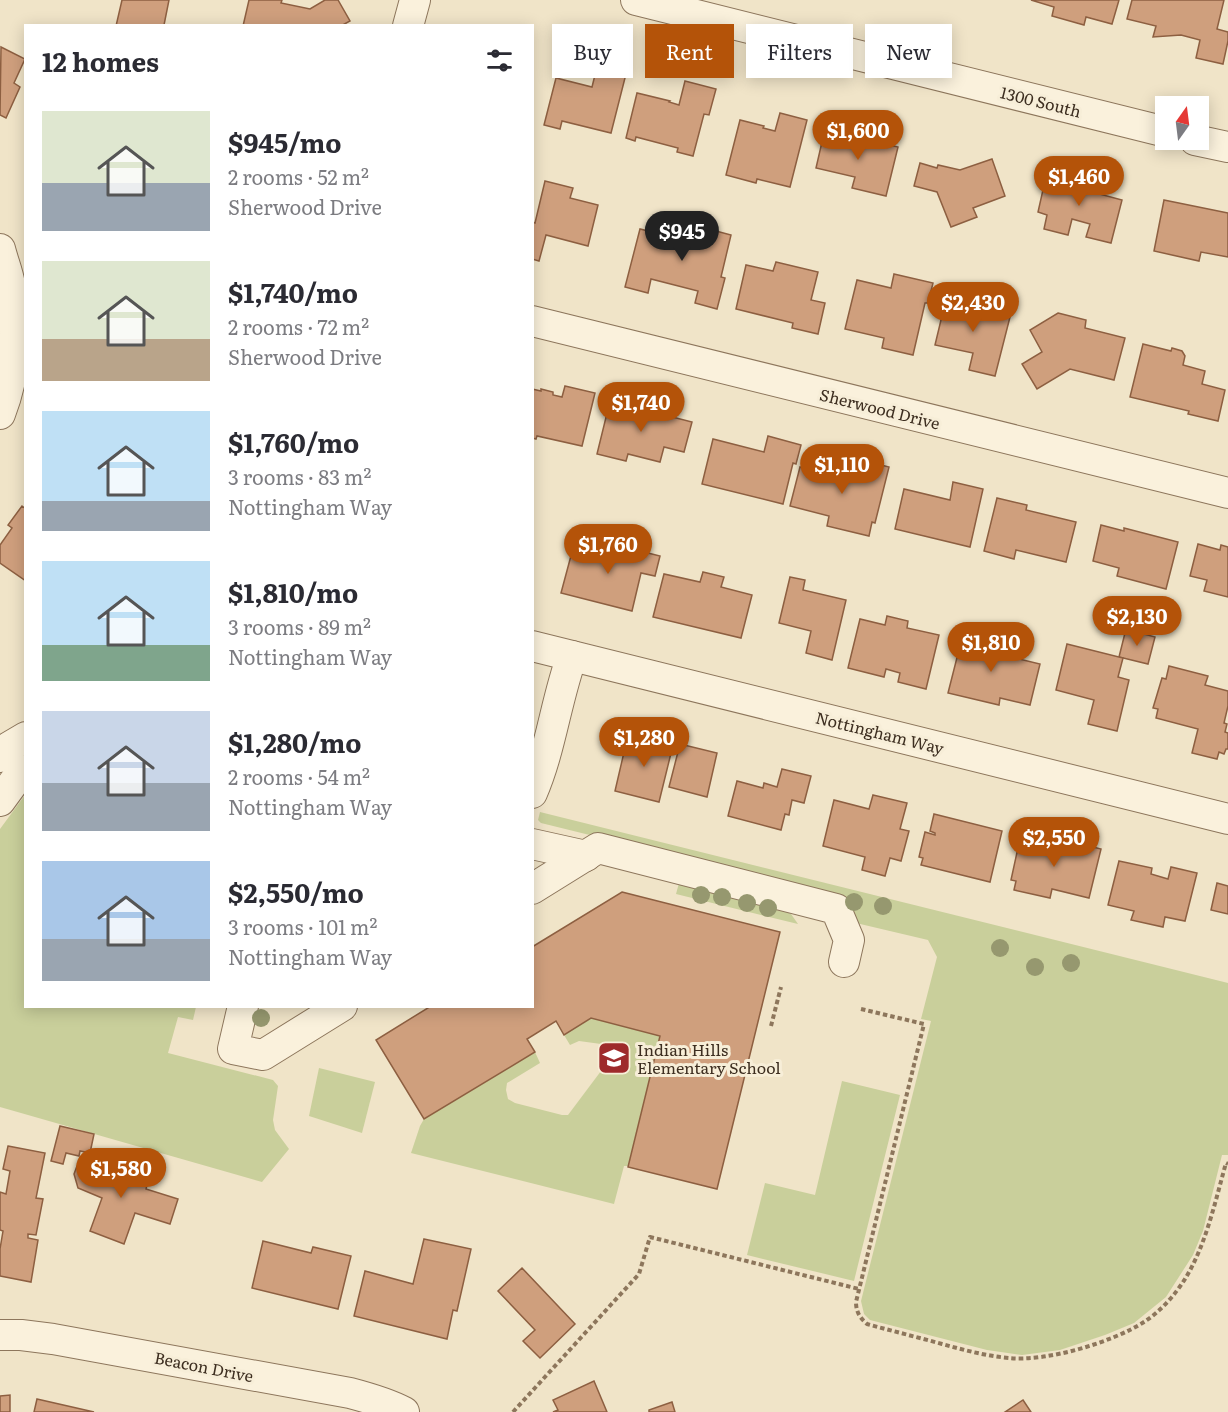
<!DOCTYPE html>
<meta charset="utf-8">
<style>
:root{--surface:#fff;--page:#f2f2f3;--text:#2b2b33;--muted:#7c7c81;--accent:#b45309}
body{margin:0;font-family:Literata,serif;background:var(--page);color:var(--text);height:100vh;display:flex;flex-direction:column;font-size:22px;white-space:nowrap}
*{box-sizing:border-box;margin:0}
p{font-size:20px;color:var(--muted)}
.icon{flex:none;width:33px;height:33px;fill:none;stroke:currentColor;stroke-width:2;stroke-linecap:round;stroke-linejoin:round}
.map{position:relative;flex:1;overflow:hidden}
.details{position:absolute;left:24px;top:24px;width:510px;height:984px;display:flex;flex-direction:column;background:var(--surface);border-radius:0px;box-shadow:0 3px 15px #0003}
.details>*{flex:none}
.banner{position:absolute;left:552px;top:24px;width:570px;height:54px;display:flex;gap:12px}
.needle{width:39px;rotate:14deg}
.buttons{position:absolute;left:1155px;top:96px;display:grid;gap:12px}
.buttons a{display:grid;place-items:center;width:54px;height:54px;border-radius:0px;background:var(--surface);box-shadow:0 3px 15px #0003;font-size:30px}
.price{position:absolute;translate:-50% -51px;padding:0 14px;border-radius:21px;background:var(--accent);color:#fff;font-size:20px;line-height:39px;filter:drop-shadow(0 2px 3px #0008)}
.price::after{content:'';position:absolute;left:50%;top:36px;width:18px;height:14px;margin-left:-9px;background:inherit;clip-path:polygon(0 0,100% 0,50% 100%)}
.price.active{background:#222;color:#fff}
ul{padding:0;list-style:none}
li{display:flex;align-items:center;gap:18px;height:150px;padding:0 18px}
li span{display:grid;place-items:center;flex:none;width:168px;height:120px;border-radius:0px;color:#555}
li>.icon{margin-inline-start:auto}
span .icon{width:72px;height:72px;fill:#fffc;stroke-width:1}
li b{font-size:26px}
h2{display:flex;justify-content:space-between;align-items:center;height:72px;padding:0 18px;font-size:26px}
.chip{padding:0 21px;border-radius:0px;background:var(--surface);box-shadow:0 3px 15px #0003;font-size:21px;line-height:54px}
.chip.active{background:var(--accent);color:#fff}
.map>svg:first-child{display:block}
.green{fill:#c9cf9b}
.building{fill:#cf9f7d;stroke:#8d5f41;stroke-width:1.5}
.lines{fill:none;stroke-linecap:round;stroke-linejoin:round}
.minor-casing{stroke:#8d765c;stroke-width:32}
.path{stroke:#8d765c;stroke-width:4;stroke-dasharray:4.5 3;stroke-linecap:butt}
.minor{stroke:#faf1dc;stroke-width:30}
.tree{fill:#96986f}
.labels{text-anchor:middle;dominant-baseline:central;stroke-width:6;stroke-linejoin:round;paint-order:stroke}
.street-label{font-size:16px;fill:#3d2e20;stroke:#f7eed8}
.poi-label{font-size:16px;fill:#3d2e20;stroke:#f7eed8;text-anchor:start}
</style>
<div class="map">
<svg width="1228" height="1412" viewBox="0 0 1228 1412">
<rect width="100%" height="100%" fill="#f0e4c8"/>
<g class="green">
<polygon points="25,795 26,1006 196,1007 193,1020 178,1017 168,1053 273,1080 278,1086 273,1120 275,1130 289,1149 262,1182 0,1107 0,829"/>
<polygon points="540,812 1228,983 1228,1155 1222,1155 1203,1231 1193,1255 1166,1297 1134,1323 1105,1335 1060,1350 1022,1355 987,1350 870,1320 864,1314 861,1301 931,1021 921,1019 937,957 928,940 856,923 841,897 541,823 538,820"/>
<polygon points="679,883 780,909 791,914 798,924 676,894"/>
<polygon points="591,1018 660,1036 628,1166 624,1166 614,1204 411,1153 420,1126 424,1119 535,1052 540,1063 507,1083 506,1090 508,1099 515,1103 562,1115 568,1115 610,1059 610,1053 608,1048 601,1044 579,1041 570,1045 564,1035"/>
<polygon points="319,1068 375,1082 362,1133 309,1116"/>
<polygon points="842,1081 900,1095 854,1281 747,1255 765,1183 815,1195"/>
</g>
<g class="building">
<polygon points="122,0 169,0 164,25 168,26 116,26"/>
<polygon points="249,0 282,0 281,3 310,9 325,0 338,0 350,21 341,26 243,26"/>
<polygon points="1031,0 1119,0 1112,24 1086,17 1084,25 1052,16 1054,7"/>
<polygon points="1132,0 1224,0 1217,29 1228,32 1228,41 1223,64 1196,58 1200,40 1181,35 1153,37 1156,26 1127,19"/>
<polygon points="1,47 25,59 14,83 20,87 6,118 0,115"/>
<polygon points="598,63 627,70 611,133 562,121 560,129 544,125 556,78 592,87"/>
<polygon points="685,81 716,89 709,115 704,114 693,156 677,152 678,148 636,137 635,141 626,138 637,93 670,101 669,102 679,105"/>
<polygon points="780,113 807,120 790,187 757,179 756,183 726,175 740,120 764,126 763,128 775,131"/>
<polygon points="825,129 898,147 886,196 852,188 855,177 816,168"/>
<polygon points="992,159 1005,196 973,208 977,217 951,227 937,192 914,186 920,163 937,168 938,165 960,170"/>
<polygon points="1062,172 1095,180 1092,192 1122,200 1111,243 1086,237 1090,224 1072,219 1068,235 1044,229 1047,215 1038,212 1045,181 1059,184"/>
<polygon points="545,181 573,188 570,198 598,205 588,246 546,235 539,261 532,259 532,222 535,223"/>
<polygon points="1164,200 1228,213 1228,257 1201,252 1199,261 1154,251"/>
<polygon points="690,224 731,235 721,277 725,278 717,309 695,303 698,291 651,279 648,293 625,287 640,229 668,236 670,228 674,226 681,230 679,238 686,240"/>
<polygon points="776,262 818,272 811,300 825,303 818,334 792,328 793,323 736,309 746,265 773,271"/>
<polygon points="894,274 933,283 928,303 925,303 913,355 882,348 884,338 845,329 857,280 891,288"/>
<polygon points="947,295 985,304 984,311 1010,317 995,376 969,370 973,353 935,345"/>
<polygon points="1058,313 1086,320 1085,328 1125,338 1114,380 1070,369 1037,389 1022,364 1042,352 1030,330"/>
<polygon points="1143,344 1171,351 1172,348 1182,351 1185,356 1183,365 1205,371 1202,384 1225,390 1218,421 1188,414 1189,411 1130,397"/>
<polygon points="565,386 595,393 582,446 537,436 536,439 532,438 532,389 541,391 541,389 553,392 553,395 562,397"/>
<polygon points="610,401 692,422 684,452 664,447 660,462 628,454 626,461 597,454"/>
<polygon points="768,436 801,445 796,464 793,463 783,504 702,484 713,439 764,452"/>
<polygon points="862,460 889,467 875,523 872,522 869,536 827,526 829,516 790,506 800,467 814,471 816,462 859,473"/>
<polygon points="953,482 983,489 970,547 895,529 904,489 950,500"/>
<polygon points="997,498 1027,505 1026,510 1076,522 1066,562 1016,550 1014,559 984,551"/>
<polygon points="22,506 26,509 26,581 0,563 0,545 12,528 8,525"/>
<polygon points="1101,525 1124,531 1124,528 1178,542 1166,589 1117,576 1119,568 1093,561"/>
<polygon points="593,539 621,546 620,548 644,554 644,552 660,556 655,576 641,573 632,611 561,593 572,552 589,556"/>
<polygon points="1198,544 1220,550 1221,545 1228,547 1228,597 1204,591 1207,580 1190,576"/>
<polygon points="703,572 724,577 721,587 752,595 741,638 653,617 664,574 700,582"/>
<polygon points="790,577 805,580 803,590 846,600 832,660 806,653 811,631 779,623"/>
<polygon points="887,616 908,621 907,628 939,635 926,689 898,682 900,673 886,669 884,677 848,668 860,619 885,625"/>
<polygon points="1126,629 1155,637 1148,664 1119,657"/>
<polygon points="964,630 997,638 994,653 1040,664 1030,705 1000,698 999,705 948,693"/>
<polygon points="1067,644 1123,658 1118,677 1129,680 1117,731 1088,724 1094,700 1056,690"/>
<polygon points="1169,666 1208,676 1205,685 1228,691 1228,706 1224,723 1227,724 1225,732 1228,733 1228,749 1226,749 1224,754 1219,752 1217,759 1192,753 1198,729 1156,718 1158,709 1153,708 1162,678 1166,679"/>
<polygon points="628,735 673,745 659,802 615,791"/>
<polygon points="680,744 717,753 707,797 669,787"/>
<polygon points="782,769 811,776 804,803 792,800 789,815 785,814 781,830 728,816 737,781 763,788 764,783 777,787"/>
<polygon points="873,795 907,803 900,829 909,831 901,861 890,858 885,876 862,870 865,857 823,846 834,800 869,809"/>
<polygon points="934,814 1002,831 990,882 921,865 923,858 919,857 925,832 935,835 935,833 930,831"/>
<polygon points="1021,834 1053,841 1052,844 1071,849 1073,842 1101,849 1089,898 1052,889 1050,898 1014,890 1016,881 1011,880"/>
<polygon points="1119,861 1152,868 1151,874 1168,879 1171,867 1197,873 1185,921 1165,917 1163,927 1131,920 1134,911 1108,905"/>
<polygon points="1217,883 1228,886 1228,914 1211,910"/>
<polygon points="622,892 780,932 717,1189 628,1167 660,1036 591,1018 564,1035 556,1021 527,1039 535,1052 424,1119 376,1040 431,1006 532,1006 532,947"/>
<polygon points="60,1126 94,1134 90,1153 80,1151 79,1156 66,1153 63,1164 51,1161"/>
<polygon points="8,1146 45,1153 36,1198 43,1199 36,1235 28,1234 28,1238 38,1240 31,1282 0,1276 0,1249 3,1231 0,1230 0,1192 6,1194 10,1171 3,1169"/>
<polygon points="85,1157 148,1181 146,1189 178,1199 170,1224 135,1213 124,1244 90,1231 102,1198 78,1188 74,1174 77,1166 82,1164"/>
<polygon points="424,1239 471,1249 457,1311 453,1310 447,1339 354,1316 365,1271 413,1284"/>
<polygon points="263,1241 311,1253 313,1247 351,1256 338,1309 252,1288"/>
<polygon points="522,1268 575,1324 540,1358 523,1341 535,1330 498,1291"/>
<polygon points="594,1381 607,1412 553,1412 558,1410 553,1400"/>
<polygon points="10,1395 10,1412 0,1412 0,1396"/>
<polygon points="37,1399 94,1412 34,1412"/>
<polygon points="1023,1400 1031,1412 1005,1412"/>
<polygon points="672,1402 675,1412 649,1412 649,1410"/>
</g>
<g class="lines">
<defs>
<g id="minor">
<polyline points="636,0 1166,132"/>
<polyline points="408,26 415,0"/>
<polyline points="1195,140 1228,147"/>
<path d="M0,249c3,12 8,24 10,36 9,42 6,88 -10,129"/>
<polyline points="532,321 1228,493"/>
<polyline points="532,646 1228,819"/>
<polyline points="0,757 9,747 26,737"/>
<path d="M532,793c19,-44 24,-93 40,-137"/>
<polyline points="0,801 19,775 26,770"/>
<polyline points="532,844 586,856"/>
<polyline points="532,889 598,848 836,909 849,940 844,962"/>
<polyline points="243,1006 233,1049 263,1055 342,1006"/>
<path d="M0,1335h21l32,4 297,54c19,5 37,10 54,19"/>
</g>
</defs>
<use href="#minor" class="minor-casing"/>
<g class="path">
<path d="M861,1009l63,15 -68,278c0,10 4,16 11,22 25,7 50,13 75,20 22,6 44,12 67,14 38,4 104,-16 135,-36 16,-10 31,-27 41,-43 21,-34 30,-77 41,-116l2,1"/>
<polyline points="771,1026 781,987"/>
<polyline points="513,1412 639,1274 650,1237 859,1289"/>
</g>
<use href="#minor" class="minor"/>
</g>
<g class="tree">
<circle cx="701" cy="895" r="9"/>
<circle cx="722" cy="897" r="9"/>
<circle cx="854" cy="902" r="9"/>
<circle cx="747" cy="903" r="9"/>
<circle cx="883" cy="906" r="9"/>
<circle cx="768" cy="908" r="9"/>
<circle cx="1000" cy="948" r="9"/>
<circle cx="1071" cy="963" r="9"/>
<circle cx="1035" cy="967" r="9"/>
<circle cx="261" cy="1018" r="9"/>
</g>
<defs>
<symbol id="school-square" viewBox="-11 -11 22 22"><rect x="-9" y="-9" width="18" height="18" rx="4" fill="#9e2a2b" stroke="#f7eed8"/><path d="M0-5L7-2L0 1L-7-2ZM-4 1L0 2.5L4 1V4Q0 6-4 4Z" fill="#fff"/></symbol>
</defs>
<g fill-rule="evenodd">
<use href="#school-square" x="595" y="1039" width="38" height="38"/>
</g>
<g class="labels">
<g class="street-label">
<text transform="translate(1041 101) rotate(14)">1300 South</text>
<text transform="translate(880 408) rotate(14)">Sherwood Drive</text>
<text transform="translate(880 732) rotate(14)">Nottingham Way</text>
<text transform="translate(204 1366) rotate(11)">Beacon Drive</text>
</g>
<g class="poi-label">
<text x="637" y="1049">Indian Hills<tspan x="637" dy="18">Elementary School</tspan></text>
</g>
</g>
</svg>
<div class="buttons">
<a><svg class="needle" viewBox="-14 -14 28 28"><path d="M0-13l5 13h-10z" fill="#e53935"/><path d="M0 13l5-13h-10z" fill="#7c7c81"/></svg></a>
</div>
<b class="price" style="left:858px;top:161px">$1,600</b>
<b class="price" style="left:1079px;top:207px">$1,460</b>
<b class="price active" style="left:682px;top:262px">$945</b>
<b class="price" style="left:973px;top:333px">$2,430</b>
<b class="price" style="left:641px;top:433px">$1,740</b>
<b class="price" style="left:842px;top:495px">$1,110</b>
<b class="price" style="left:608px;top:575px">$1,760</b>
<b class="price" style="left:1137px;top:647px">$2,130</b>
<b class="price" style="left:991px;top:673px">$1,810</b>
<b class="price" style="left:644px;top:768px">$1,280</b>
<b class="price" style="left:1054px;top:868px">$2,550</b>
<b class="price" style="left:121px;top:1199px">$1,580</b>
<div class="banner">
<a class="chip">Buy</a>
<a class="chip active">Rent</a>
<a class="chip">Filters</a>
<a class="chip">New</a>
</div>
<section class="details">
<h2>12 homes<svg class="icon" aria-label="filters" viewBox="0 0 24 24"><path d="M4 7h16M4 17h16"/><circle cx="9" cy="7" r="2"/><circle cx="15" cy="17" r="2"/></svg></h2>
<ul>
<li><span style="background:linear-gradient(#dfe7d0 60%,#9aa5b1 0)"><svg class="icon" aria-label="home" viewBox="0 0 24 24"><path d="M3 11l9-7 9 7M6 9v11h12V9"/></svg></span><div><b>$945/mo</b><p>2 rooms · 52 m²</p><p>Sherwood Drive</p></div></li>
<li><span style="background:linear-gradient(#dfe7d0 65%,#b9a48a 0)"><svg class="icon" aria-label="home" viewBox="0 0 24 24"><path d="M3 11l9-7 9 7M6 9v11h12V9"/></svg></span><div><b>$1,740/mo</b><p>2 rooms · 72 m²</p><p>Sherwood Drive</p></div></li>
<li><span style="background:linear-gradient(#bfe0f5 75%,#9aa5b1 0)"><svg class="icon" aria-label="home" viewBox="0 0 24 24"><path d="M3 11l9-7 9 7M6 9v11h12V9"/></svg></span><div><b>$1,760/mo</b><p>3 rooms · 83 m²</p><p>Nottingham Way</p></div></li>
<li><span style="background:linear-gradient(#bfe0f5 70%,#7fa58c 0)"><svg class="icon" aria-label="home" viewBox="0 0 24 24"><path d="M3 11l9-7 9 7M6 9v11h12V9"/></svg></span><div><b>$1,810/mo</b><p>3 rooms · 89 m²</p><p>Nottingham Way</p></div></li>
<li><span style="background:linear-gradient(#c9d6e8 60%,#9aa5b1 0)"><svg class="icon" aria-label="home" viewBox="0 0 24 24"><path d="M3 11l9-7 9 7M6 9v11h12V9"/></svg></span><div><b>$1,280/mo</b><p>2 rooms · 54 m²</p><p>Nottingham Way</p></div></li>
<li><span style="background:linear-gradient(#a9c7e8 65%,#9aa5b1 0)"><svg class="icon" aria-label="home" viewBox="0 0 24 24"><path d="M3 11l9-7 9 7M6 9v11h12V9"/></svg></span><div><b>$2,550/mo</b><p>3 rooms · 101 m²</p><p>Nottingham Way</p></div></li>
</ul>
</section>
</div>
